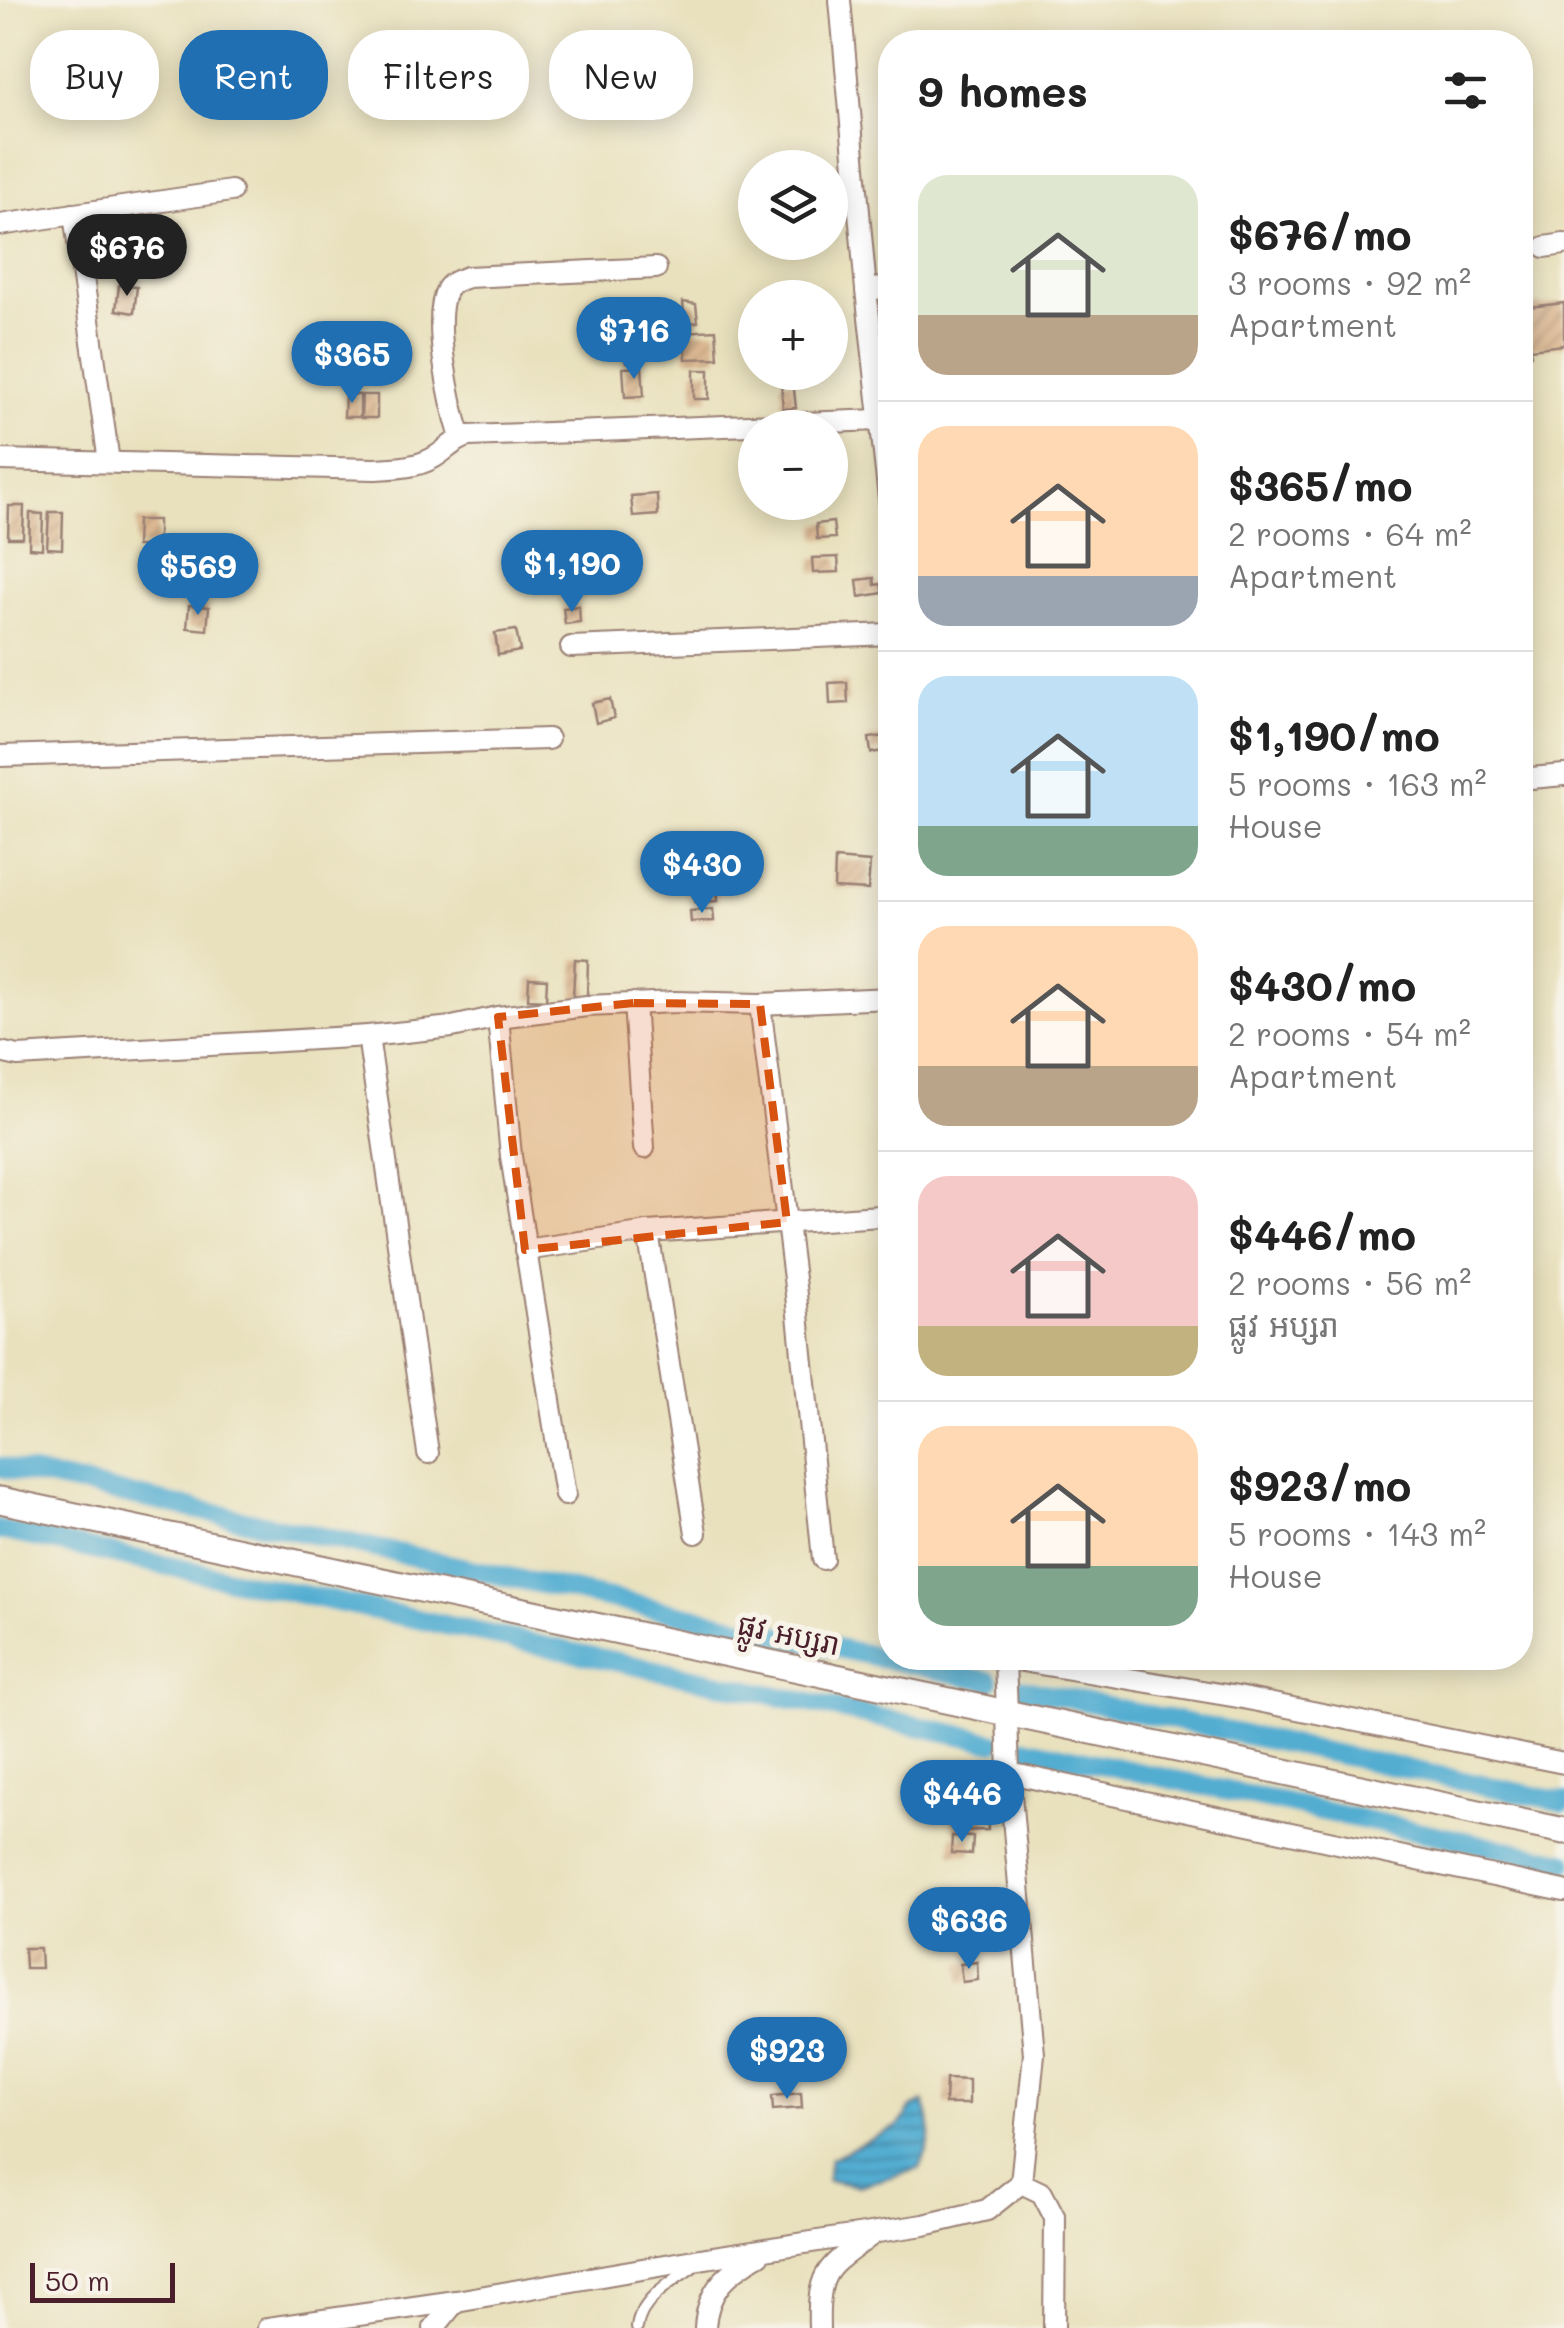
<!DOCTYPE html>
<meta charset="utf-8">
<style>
:root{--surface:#fff;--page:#f6f6f6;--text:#222;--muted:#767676;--line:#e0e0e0;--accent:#1f6fb2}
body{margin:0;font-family:Mali,"Noto Sans Khmer",sans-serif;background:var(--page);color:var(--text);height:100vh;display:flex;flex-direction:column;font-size:38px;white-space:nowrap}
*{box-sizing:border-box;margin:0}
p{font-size:32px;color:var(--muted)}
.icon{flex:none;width:55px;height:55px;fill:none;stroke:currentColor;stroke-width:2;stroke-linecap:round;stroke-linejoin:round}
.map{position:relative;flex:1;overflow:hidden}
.sheet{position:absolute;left:878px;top:30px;width:655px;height:1640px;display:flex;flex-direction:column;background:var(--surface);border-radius:40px;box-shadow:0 5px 25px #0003}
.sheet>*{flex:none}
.guide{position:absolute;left:30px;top:30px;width:698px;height:90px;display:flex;gap:20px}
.fabs{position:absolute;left:738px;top:150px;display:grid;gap:20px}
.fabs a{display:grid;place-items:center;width:110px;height:110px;border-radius:50%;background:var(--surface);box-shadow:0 5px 25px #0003;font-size:50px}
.scale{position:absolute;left:30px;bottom:25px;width:145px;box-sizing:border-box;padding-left:10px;border:5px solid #4a1f2b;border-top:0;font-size:28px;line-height:35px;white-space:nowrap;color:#4a1f2b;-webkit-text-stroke:8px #f7f3e8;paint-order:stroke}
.price{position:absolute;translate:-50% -85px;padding:0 22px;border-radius:35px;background:var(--accent);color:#fff;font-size:32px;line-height:65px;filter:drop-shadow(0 2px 5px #0008)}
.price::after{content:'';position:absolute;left:50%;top:60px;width:30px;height:22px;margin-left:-15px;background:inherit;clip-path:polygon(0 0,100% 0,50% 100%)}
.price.on{background:#222;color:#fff}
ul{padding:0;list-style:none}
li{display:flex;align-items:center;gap:30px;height:250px;padding:0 40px}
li+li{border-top:2px solid var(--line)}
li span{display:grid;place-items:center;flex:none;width:280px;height:200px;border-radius:30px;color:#555}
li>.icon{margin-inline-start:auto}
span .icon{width:120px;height:120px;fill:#fffc;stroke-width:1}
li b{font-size:42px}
h2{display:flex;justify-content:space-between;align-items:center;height:120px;padding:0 40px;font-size:42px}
.tag{padding:0 35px;border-radius:40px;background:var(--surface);box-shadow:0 5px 25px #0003;font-size:35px;line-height:90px}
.tag.on{background:var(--accent);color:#fff}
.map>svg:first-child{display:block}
.water{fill:url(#water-rules);stroke:#4e667e;stroke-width:2.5}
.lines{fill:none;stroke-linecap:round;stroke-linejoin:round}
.canal{stroke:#53add1;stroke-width:20}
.building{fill:url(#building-hatch)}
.service-casing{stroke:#9a8074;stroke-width:14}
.minor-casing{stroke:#9a8074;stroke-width:24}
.tertiary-casing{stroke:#9a8074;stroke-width:29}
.service{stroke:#fff;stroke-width:10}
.minor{stroke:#fff;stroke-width:20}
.tertiary{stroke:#fff;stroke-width:25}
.marked{fill:#d8530f;fill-opacity:0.2;stroke:#d8530f;stroke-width:8;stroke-dasharray:20 12;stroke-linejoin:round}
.labels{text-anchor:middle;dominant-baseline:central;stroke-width:10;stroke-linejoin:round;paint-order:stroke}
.street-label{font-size:30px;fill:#4a1f2b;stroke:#f7f3e8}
</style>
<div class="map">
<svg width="1564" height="2328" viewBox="0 0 1564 2328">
<defs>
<pattern id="water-rules" width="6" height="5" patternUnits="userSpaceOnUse" patternTransform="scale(2.5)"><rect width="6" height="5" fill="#53add1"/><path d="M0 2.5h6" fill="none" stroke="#478caa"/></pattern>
<pattern id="building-hatch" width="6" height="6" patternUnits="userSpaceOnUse" patternTransform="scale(2.5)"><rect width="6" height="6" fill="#dbb892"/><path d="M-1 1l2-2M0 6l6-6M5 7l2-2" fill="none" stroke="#bd9e7e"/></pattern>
</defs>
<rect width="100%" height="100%" fill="#f7f3e8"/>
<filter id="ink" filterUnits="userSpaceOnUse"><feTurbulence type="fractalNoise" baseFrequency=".01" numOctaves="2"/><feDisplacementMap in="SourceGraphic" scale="20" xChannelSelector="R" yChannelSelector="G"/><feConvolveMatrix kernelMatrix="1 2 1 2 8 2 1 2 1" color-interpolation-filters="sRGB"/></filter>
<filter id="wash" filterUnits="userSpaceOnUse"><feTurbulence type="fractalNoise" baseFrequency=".0048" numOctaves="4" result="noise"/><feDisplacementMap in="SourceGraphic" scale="40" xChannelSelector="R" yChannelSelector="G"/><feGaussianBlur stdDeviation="2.25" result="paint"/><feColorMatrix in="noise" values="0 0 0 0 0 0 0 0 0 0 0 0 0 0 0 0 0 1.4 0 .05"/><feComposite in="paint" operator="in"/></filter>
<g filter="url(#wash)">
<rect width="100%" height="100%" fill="#e9e1bd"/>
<path class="water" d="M924,2102c10,26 8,42 -5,67l-61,17 -31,-6 3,-21 69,-33 11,-17z"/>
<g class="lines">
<g class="canal">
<polyline points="0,1467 989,1681"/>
<polyline points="0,1530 993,1742"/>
<polyline points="1021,1688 1564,1802"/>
<polyline points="1024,1748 1564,1862"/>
</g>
</g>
<g id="blocks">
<g class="building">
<polygon points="634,63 635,80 610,82 609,64"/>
<polygon points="135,224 138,258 117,260 114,226"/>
<polygon points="119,285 137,287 134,313 116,310"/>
<polygon points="683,302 696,304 698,322 685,324"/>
<polygon points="1564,303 1564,345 1530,349 1531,355 1520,356 1520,308"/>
<polygon points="716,330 718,358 686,359 684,332"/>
<polygon points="624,337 637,337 638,362 626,362"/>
<polygon points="642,367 644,396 625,397 623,368"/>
<rect x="694" y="370" width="15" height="29"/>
<polygon points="793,381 796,408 783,409 781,382"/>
<polygon points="345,394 360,395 360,417 344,417"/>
<polygon points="362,395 377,395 377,418 361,418"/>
<polygon points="657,494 658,515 633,517 631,496"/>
<polygon points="9,506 24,506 23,538 8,538"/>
<polygon points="49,512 63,512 62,549 47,548"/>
<polygon points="30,513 43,514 42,549 29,548"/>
<polygon points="137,520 158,520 158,546 136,546"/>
<polygon points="833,522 835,538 817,539 816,524"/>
<polygon points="838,557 839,572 813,573 812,558"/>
<polygon points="874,578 875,585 881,584 883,593 859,597 857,580"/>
<polygon points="189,605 209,607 207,630 187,628"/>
<polygon points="579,606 580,622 565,624 563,608"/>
<polygon points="516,630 520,651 498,655 495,633"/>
<polygon points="847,682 848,703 830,704 829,683"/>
<polygon points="610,699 614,718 596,723 592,703"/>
<polygon points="887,736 889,750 871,753 869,738"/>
<polygon points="835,859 870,862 868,890 834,888"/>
<polygon points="717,883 718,901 695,902 694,884"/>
<polygon points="713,909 714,921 691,922 690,911"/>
<polygon points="575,959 588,960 587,998 573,997"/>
<polygon points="529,978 547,979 546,1000 528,999"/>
<rect x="947" y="1790" width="24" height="16"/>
<polygon points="987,1811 988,1830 954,1831 953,1812"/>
<polygon points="952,1836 973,1837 972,1854 951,1853"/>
<polygon points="981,1894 984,1907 965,1912 962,1898"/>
<polygon points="24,1948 40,1948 41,1968 25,1968"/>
<polygon points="977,1962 978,1980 962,1982 960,1964"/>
<polygon points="946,2079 969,2080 969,2104 945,2104"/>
<polygon points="801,2093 802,2108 773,2110 772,2096"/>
</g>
</g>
</g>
<g filter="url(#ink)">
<use href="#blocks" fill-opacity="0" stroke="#9a8074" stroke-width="2.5"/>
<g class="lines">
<defs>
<path id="service" d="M637,2328c3,-29 39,-49 60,-64"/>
<g id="minor">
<polyline points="840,0 866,290 890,508"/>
<polyline points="74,214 109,462"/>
<polyline points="0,225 231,191"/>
<polyline points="1545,247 1564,244"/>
<polyline points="866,290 890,287"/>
<path d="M461,438c-10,-32 -30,-118 -14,-149 5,-8 13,-9 20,-12l189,-9"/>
<path d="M0,460l374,9c20,-1 41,-1 59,-11 14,-8 20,-18 36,-22l410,-16"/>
<polyline points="571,647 890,634"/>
<polyline points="0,756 548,739"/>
<polyline points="1520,779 1564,775"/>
<polyline points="634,1003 644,1148"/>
<polyline points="760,1004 796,1295 823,1559"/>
<polyline points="498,1017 511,1156 565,1495"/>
<polyline points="368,1036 428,1453"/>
<polyline points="0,1052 18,1056 368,1036 452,1027 498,1017 587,1006 675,1002 760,1004 890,998"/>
<polyline points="648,1232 696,1533"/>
<polyline points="525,1250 648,1232 880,1216"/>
<polyline points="1005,1658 1238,1697 1564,1763"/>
<polyline points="1009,1773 1564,1891"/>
<polyline points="1021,2183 1042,2193 1055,2218 1054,2328"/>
<polyline points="268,2328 456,2301 706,2258 924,2225 987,2210 1021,2183 1034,2054 1009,1773 1005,1658"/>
<polyline points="434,2328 456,2301"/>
<path d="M705,2328c2,-39 23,-56 55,-74"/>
<path d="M819,2328c-2,-60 9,-60 54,-94"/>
</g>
<polyline id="tertiary" points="0,1500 1564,1831"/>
</defs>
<use href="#service" class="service-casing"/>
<use href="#minor" class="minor-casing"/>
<use href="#tertiary" class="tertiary-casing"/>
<use href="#service" class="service"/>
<use href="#minor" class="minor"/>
<use href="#tertiary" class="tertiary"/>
</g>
</g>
<path class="marked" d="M634,1003l126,1 27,218 -262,28 -27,-233z"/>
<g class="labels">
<g class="street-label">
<text transform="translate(789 1633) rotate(12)">ផ្លូវ អប្សរា</text>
</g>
</g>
</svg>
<div class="fabs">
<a><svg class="icon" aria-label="layers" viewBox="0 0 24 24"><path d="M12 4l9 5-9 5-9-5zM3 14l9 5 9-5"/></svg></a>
<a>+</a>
<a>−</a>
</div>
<div class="scale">50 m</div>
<b class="price on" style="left:127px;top:299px">$676</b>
<b class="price" style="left:634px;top:382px">$716</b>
<b class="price" style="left:352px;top:406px">$365</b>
<b class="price" style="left:572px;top:615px">$1,190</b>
<b class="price" style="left:198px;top:618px">$569</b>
<b class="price" style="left:702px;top:916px">$430</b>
<b class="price" style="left:962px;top:1845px">$446</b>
<b class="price" style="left:969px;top:1972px">$636</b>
<b class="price" style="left:787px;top:2102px">$923</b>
<div class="guide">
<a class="tag">Buy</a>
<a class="tag on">Rent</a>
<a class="tag">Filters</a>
<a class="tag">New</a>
</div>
<section class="sheet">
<h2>9 homes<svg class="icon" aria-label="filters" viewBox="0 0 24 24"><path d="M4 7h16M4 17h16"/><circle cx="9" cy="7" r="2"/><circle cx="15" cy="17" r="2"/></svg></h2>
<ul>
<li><span style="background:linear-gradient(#dfe7d0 70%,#b9a48a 0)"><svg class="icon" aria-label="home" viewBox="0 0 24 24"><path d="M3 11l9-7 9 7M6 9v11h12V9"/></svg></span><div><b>$676/mo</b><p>3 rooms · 92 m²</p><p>Apartment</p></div></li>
<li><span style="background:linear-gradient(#ffd9b3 75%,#9aa5b1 0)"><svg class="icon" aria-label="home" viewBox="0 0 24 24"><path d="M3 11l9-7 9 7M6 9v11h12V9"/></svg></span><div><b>$365/mo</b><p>2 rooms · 64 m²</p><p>Apartment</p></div></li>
<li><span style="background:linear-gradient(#bfe0f5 75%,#7fa58c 0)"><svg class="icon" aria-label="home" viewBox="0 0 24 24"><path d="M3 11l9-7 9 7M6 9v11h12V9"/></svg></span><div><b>$1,190/mo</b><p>5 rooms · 163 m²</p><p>House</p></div></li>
<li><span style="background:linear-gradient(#ffd9b3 70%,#b9a48a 0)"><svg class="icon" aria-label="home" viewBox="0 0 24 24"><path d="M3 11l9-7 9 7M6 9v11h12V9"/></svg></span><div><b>$430/mo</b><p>2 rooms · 54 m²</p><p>Apartment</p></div></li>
<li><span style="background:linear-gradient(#f6c9c9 75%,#c2b280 0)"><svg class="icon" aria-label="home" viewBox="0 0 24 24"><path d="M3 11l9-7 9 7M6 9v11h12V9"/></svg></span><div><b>$446/mo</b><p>2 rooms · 56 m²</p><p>ផ្លូវ អប្សរា</p></div></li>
<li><span style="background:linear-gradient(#ffd9b3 70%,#7fa58c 0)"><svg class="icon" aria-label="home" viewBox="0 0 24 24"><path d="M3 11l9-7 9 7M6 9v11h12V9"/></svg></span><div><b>$923/mo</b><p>5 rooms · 143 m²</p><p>House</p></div></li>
</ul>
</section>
</div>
